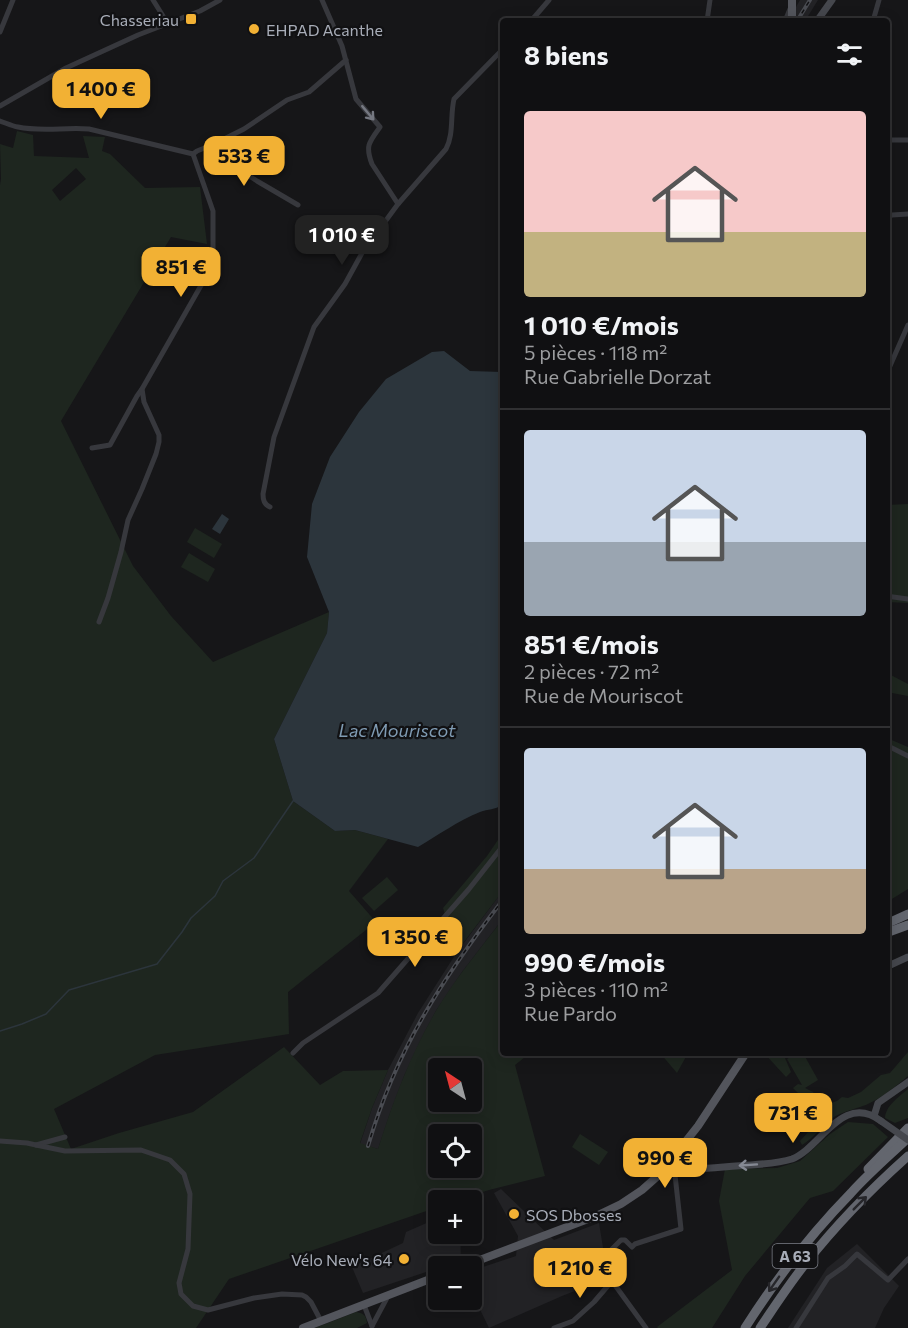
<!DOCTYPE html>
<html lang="fr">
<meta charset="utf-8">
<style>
:root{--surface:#101012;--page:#1e1e20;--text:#f1f3f6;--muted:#9c9d9f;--line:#303032;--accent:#f2b134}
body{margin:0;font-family:Commissioner,sans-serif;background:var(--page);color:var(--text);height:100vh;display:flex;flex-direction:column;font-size:22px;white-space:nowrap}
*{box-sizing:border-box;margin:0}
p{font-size:20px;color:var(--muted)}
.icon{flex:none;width:33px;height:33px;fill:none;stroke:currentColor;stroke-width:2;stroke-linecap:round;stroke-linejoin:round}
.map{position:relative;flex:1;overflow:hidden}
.sheet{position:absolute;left:500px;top:18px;width:390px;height:1038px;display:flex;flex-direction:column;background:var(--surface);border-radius:6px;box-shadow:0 3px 15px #0003,0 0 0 2px var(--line)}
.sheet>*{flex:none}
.needle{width:39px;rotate:324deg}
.buttons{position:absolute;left:428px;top:1058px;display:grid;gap:12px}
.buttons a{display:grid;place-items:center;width:54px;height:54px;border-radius:6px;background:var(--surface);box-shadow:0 3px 15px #0003,0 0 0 2px var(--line);font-size:30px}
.price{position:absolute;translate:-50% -51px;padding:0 14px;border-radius:12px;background:var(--accent);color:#111;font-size:20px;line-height:39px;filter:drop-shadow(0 2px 3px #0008)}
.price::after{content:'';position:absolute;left:50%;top:36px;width:18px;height:14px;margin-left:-9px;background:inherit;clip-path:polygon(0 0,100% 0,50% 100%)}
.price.on{background:#222;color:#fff}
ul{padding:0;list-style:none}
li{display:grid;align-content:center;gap:12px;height:318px;padding:0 24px}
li+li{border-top:2px solid var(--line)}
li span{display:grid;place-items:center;height:186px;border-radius:6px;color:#555}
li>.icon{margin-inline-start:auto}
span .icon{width:108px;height:108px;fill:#fffc;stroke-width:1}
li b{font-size:26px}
h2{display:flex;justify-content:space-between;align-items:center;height:72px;padding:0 24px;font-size:26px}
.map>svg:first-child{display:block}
.built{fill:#222225}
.green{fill:#1e261f;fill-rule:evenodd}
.water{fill:#2c353c}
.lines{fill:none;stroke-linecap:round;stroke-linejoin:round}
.stream{stroke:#2c353c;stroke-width:1.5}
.street{stroke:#37383d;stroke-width:5}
.secondary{stroke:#45474d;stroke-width:7}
.primary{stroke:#53555c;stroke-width:8}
.highway{stroke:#63666e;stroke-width:9}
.rail-casing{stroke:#4a4c52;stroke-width:4}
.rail{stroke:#111113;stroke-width:1.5;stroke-dasharray:4.5;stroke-linecap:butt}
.secondary-bridge{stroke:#45474d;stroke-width:7}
.primary-bridge{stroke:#53555c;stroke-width:8}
.oneway{stroke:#757881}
.oneway2{stroke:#858993}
.oneway3{stroke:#26262a}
.poi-dot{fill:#f2b134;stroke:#111113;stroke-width:2}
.labels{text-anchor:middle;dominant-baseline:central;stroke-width:4.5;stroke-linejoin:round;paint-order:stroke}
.shield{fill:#111113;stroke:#7b7e86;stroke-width:1.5}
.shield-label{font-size:15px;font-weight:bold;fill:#a8adb8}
.poi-label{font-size:16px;fill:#a8adb8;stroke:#111113;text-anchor:end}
.water-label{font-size:18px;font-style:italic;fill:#7f9bb3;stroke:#111113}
</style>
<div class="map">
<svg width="908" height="1328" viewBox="0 0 908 1328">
<rect width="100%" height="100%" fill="#161618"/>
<g class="built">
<polygon points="800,0 818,0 805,21 796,21 796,7"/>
<polygon points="502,892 502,920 462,972 437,1009 424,1033 404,1076 389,1116 378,1149 360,1144 372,1108 388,1070 418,1013 457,952"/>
<polygon points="501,1189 554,1240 599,1223 608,1278 562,1296 489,1328 471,1291 471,1271 516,1256 518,1236 494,1193"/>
<polygon points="438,1218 438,1233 460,1233 461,1260 443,1266 438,1266 438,1268 363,1293 352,1267 403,1243 406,1232"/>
<polygon points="857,1244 899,1286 884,1308 875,1328 788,1328 827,1268"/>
</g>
<g class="green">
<path d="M17,131l16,4 1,21 55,2 -6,-22 22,1 -3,14 8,3 35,34 55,-1 7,57 -36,-7 -110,184 72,145 38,50 42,46 116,-50 -2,21 -53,106 19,62 42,30 20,-1 33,9 -39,52 27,31 -88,70 1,42 -134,21 -101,54 17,40 48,-16 74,-21 91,-65 36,38 23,-14 45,-1 -16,38 -12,35 18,6c15,-48 33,-96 59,-140 19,-31 43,-60 65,-89v133h28l-15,12 30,111 -56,14 -31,10h-20v7l-209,72 -33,49h-196v-1143l1,-6 -1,-35 13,4zM76,168l10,11 -26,22 -8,-11zM438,1068h33v33h-33zM438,1134h33v33h-33z"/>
<polygon points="908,504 908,603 887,602 886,505"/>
<polygon points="195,528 222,544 214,558 187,542"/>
<polygon points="189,553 215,569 208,582 181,567"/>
<polygon points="887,673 908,684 908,696 892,693 887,689"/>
<polygon points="887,738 908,747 908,889 887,902"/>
<polygon points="502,834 502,892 457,951 443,908 487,856"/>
<polygon points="387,877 398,890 374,911 362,898"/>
<path d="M908,1052v24c-13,11 -31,26 -48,31 -9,3 -17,5 -26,10 -12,8 -20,21 -32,28l-2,-4 21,-23 -3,-5 -25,-25 5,-4 4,1 -15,-26 11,-6h5l15,27 -13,8 8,4 12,13 12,-4 5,-4 6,1 13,-6 20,-17 9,-2z"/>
<polygon points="660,1053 688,1053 677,1073"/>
<polygon points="764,1053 789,1053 785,1058 791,1072 786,1077"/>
<path d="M908,1089v29l-13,5 -10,-5c1,-13 14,-21 23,-29z"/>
<polygon points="848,1122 873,1124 888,1137 833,1191 810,1198 745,1276 712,1328 658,1328 657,1327 732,1270 719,1201 725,1169 777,1168 800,1161 830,1134"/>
<polygon points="580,1134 608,1152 599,1165 572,1147"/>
<path d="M356,1312c7,1 10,3 11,11l-10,5h-42z"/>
</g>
<g class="water">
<path d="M444,351l26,20 32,1v433c-7,5 -14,4 -22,7 -22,9 -42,23 -62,35l-63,-17 -20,1 -42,-30 -19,-62 53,-106 2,-21 -22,-55 5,-53 18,-47 29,-45 27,-33 46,-27z"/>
<polygon points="222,514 229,519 220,534 212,529"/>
</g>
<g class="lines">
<polyline class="stream" points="0,1031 22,1024 46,1014 69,990 157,964 182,932 191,918 215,896 223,881 254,858 293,801"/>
<g class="street">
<polyline points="153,0 168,24"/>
<path d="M322,0l20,46 14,53 24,28c-11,15 -15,19 -8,37l26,40"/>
<polyline points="531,21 549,0"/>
<polyline points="707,21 710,0"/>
<polyline points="785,21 790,9"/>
<polyline points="873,21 879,0"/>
<polyline points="0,32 13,0"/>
<polyline points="0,106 66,68 138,35 200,11 220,0"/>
<path d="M0,121c6,2 12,5 18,6 23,5 48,0 71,2l104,25"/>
<polyline points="886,140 908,140"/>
<polyline points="212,145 223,159 257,181 298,205"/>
<polyline points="886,218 892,215 908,214"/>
<polyline points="886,375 908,325"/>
<polyline points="92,448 110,445 137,396 142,389"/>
<path d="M270,507c-6,-3 -7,-7 -7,-13l11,-57 40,-110 31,-43 17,-31 36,-49 48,-55c8,-15 4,-33 8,-50l48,-49"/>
<polyline points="886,596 908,599"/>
<polyline points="99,622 108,598 121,552 128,520 142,489 156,454 159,442 159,435 144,402 142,389 211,268 213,262 213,211 193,154 197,151 212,145 244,129 287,100 309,92 346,60"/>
<polyline points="886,745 908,756"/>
<polyline points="293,1053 303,1043 378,993 469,889 502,847"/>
<polyline points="0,1141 27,1143 36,1145 65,1137"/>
<polyline points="36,1145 65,1151 141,1150 170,1160 184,1174 190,1194 188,1249 179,1283 181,1294 193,1306 208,1310 254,1298 282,1294 302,1295 306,1297 311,1302 321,1321"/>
<polyline points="364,1305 372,1326"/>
<polyline points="372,1326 388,1296"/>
<polyline points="554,1328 573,1321 594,1302 612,1281"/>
<polyline points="646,1328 612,1281 607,1259 609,1252 621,1240 625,1240 632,1247 635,1244 681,1229 675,1175 678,1171 685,1168 688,1165"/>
<polyline points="796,1328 828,1278 845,1266 857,1254 888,1280 908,1259"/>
</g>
<g class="secondary">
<polyline points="817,21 832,0"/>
<polyline points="886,967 908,957"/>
<polyline points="874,1116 878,1103 908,1082"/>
<path d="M689,1141c-7,13 -5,21 7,28 18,-1 37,-3 55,-4 14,-1 28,-2 41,-6 29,-11 50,-67 89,-38"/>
</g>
<g class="primary">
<polyline points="464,1266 596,1216 621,1204 642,1190 660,1174 698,1126 746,1053"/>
<polyline points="303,1328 438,1276"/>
</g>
<g class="highway">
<polyline points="886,924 908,914"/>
<polyline points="886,933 908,925"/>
<polyline points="868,1169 908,1128"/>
<path d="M745,1328c31,-49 66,-94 106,-135 18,-20 38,-37 57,-55"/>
<path d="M760,1328c15,-22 29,-44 46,-65 30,-38 65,-74 102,-107"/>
</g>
<defs>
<g id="rail">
<polyline points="797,21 810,0"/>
<path d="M368,1146c28,-96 74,-167 134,-245"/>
</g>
</defs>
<use href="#rail" class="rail-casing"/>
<use href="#rail" class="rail"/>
<polyline class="secondary-bridge" points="881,1121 908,1140"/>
<polyline class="primary-bridge" points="792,21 792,0"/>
</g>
<defs><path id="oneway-shaft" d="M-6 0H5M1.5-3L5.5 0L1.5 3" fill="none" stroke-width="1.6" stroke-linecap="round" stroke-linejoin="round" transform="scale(1.5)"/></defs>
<use class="oneway" href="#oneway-shaft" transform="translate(368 113) rotate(50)"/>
<use class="oneway2" href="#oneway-shaft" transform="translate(748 1165) rotate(176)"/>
<g class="oneway3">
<use href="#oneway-shaft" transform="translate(860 1203) rotate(-45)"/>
<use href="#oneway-shaft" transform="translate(774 1284) rotate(125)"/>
</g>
<g class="poi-dot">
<rect x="185" y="13" width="12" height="12" rx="3"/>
<circle cx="254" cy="29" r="6"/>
<circle cx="514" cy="1214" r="6"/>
<circle cx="404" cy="1259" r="6"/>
</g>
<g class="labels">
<rect class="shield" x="772.5" y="1244" width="45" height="24" rx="4.5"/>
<g class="shield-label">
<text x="795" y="1256">A 63</text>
</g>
<g class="poi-label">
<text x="179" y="19">Chasseriau</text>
<text x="266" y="29" text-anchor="start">EHPAD Acanthe</text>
<text x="526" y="1214" text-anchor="start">SOS Dbosses</text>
<text x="392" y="1259">Vélo New's 64</text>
</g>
<g class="water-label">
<text x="397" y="730">Lac Mouriscot</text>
</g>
</g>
</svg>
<div class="buttons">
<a><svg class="needle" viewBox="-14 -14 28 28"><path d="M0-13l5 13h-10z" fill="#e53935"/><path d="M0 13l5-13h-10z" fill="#9c9d9f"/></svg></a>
<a><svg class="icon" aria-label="locate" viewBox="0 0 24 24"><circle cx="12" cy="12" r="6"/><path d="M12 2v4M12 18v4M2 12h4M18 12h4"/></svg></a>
<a>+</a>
<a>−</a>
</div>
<b class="price" style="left:101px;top:120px">1 400 €</b>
<b class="price" style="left:244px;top:187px">533 €</b>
<b class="price on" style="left:342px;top:266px">1 010 €</b>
<b class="price" style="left:181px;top:298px">851 €</b>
<b class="price" style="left:415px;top:968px">1 350 €</b>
<b class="price" style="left:793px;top:1144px">731 €</b>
<b class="price" style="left:665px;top:1189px">990 €</b>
<b class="price" style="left:580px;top:1299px">1 210 €</b>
<section class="sheet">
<h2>8 biens<svg class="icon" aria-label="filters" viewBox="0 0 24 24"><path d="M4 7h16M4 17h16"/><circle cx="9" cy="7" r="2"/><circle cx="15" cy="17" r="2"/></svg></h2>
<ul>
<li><span style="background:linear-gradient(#f6c9c9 65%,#c2b280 0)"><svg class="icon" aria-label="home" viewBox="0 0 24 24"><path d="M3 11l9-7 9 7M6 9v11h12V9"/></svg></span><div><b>1 010 €/mois</b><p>5 pièces · 118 m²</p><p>Rue Gabrielle Dorzat</p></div></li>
<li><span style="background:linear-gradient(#c9d6e8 60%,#9aa5b1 0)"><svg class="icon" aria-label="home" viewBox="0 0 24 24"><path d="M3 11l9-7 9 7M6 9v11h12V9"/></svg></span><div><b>851 €/mois</b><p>2 pièces · 72 m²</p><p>Rue de Mouriscot</p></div></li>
<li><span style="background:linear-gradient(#c9d6e8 65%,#b9a48a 0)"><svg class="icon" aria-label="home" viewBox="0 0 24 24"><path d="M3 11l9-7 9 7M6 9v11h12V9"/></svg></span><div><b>990 €/mois</b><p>3 pièces · 110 m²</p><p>Rue Pardo</p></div></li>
</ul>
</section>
</div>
